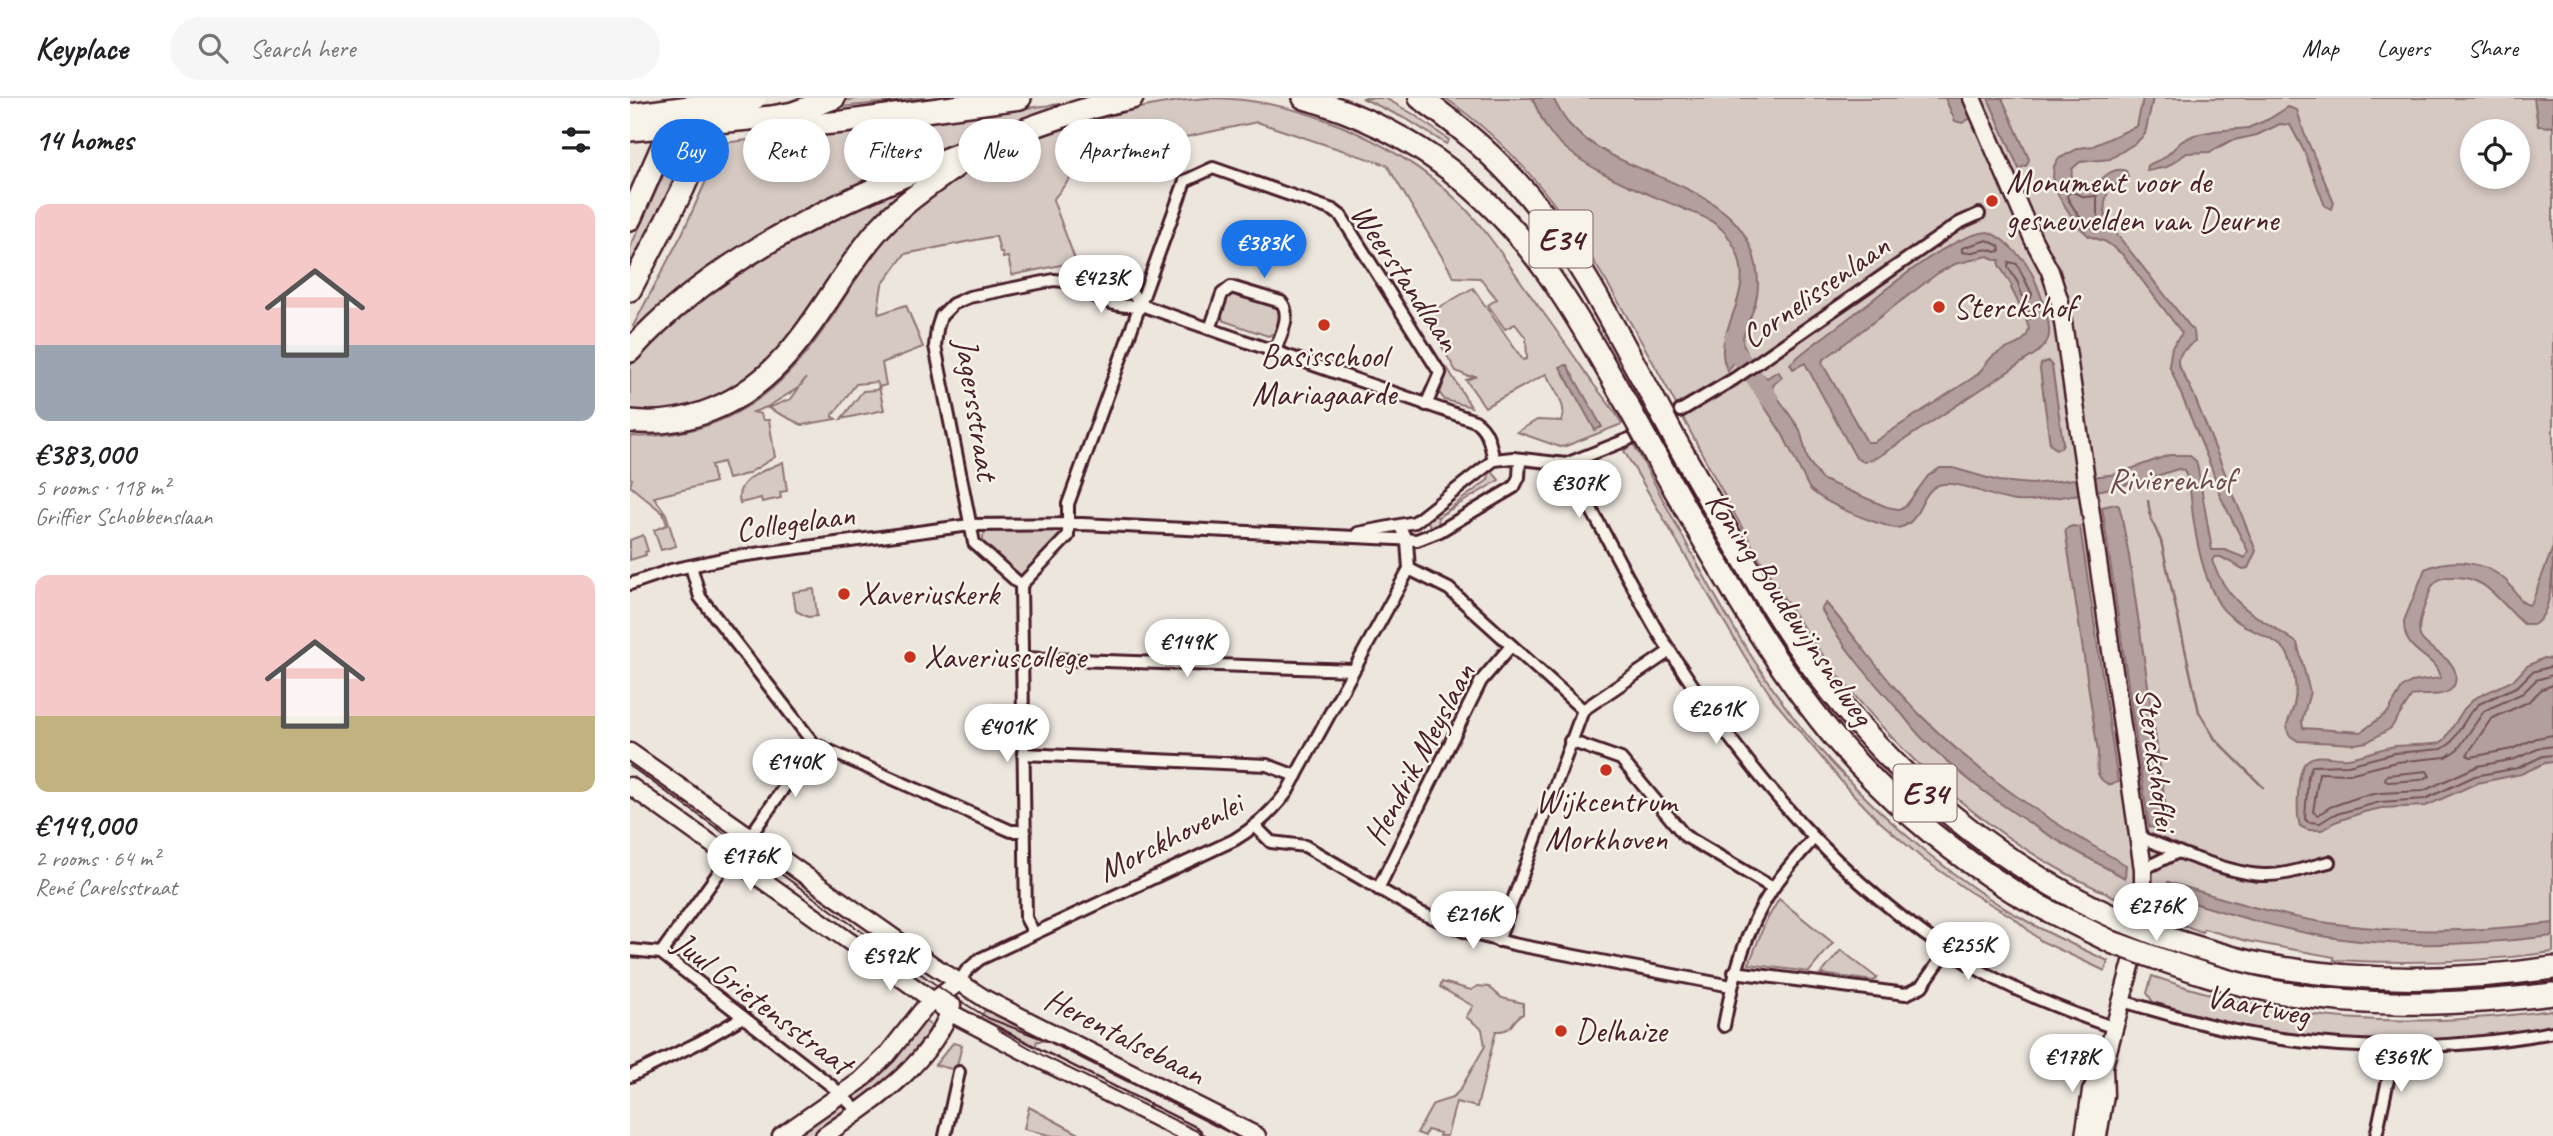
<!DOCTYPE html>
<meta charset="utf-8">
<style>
:root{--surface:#fff;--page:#f6f6f6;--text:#202124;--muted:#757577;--line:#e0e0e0;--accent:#1a73e8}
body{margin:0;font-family:Caveat,sans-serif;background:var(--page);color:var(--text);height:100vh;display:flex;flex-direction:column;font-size:26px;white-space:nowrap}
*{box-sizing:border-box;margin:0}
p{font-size:23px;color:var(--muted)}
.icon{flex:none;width:38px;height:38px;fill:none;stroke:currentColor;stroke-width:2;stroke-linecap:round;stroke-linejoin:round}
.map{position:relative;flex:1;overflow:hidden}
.side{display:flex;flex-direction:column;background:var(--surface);width:630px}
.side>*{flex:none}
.hud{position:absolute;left:21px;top:21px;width:665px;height:63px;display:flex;gap:14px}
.controls{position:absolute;left:1830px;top:21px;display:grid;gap:14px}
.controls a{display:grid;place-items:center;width:70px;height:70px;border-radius:50%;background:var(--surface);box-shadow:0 4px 10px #0003;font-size:35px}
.price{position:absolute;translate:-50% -60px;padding:0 16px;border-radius:24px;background:#fff;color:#222;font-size:23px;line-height:46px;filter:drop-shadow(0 2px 4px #0008)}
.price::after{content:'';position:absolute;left:50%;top:42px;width:21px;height:16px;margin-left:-10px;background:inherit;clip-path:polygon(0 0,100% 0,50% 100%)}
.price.on{background:var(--accent);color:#fff}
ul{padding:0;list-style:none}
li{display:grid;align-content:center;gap:14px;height:371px;padding:0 35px}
li span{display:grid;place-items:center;height:217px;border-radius:14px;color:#555}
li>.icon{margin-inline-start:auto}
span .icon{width:126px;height:126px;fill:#fffc;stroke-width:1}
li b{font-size:30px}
h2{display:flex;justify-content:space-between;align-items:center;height:84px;padding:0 35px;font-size:30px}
.pill{padding:0 24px;border-radius:32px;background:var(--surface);box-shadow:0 4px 10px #0003;font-size:24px;line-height:63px}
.pill.on{background:var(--accent);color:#fff}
header{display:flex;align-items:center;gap:42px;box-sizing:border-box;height:98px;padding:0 35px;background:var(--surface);border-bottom:2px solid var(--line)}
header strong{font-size:33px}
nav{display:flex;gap:38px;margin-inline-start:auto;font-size:24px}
.search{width:490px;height:63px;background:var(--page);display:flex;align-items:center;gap:18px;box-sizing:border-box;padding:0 24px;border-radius:38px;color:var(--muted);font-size:26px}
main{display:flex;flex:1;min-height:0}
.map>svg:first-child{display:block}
.green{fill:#d5c9c2;stroke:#907476;stroke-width:2;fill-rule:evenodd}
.water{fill:#b39f9d;stroke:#896c6f;stroke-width:2;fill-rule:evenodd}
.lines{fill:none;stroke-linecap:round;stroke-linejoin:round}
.shore{stroke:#745259;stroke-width:2}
.stream{stroke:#896c6f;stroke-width:2.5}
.river{stroke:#b39f9d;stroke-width:18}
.street-casing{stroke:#4a1f2b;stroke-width:16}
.secondary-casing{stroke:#4a1f2b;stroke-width:21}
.highway-casing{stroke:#4a1f2b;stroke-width:26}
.street{stroke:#f7f3e8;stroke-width:10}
.secondary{stroke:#f7f3e8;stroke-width:16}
.highway{stroke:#f7f3e8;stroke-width:21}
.tram{stroke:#4a1f2b;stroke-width:2}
.highway-bridge-casing{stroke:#4a1f2b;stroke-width:26;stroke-linecap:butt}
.highway-bridge{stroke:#f7f3e8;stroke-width:21}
.poi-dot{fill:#c8321e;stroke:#f7f3e8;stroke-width:2.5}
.labels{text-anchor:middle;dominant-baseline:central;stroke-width:5;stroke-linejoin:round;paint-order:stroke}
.shield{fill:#f7f3e8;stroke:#7e5f64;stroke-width:2}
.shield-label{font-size:32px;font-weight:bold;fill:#4a1f2b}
.poi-label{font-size:33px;fill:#4a1f2b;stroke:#f7f3e8;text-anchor:start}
.street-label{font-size:33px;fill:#4a1f2b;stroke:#f7f3e8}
.park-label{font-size:33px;fill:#6d4a51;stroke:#f7f3e8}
</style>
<header>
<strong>Keyplace</strong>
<div class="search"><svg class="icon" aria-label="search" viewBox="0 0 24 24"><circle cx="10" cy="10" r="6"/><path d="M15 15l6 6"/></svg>Search here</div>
<nav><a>Map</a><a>Layers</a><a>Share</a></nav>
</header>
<main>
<section class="side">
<h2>14 homes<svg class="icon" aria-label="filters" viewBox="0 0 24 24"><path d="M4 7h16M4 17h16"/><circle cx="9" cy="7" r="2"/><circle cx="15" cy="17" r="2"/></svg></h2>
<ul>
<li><span style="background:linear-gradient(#f6c9c9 65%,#9aa5b1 0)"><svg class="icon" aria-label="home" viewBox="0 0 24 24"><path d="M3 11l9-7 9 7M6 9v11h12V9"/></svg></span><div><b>€383,000</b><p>5 rooms · 118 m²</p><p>Griffier Schobbenslaan</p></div></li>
<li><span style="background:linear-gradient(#f6c9c9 65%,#c2b280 0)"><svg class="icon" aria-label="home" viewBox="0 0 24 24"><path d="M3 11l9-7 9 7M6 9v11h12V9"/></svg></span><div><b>€149,000</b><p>2 rooms · 64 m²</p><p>René Carelsstraat</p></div></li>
</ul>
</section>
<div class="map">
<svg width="1923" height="1038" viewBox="0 0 1923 1038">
<rect width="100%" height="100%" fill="#ece6dd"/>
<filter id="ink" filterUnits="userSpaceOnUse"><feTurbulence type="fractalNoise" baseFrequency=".0143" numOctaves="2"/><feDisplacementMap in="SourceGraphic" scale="14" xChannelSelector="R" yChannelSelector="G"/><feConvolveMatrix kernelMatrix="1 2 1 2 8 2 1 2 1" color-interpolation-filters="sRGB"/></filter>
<g filter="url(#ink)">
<g class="green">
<polygon points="230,0 302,0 210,9 214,3"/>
<path d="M577,0c90,0 186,41 251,103 31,30 55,71 81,106 19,25 37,52 55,78 10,13 21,25 28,39l-56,22 -6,1 -43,-15 20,-12 25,1c6,-16 -8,-32 -16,-47l-61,33 -19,-27 11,-4h-10l-11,-5 -32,-55 49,-28 50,72 4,-1 -1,-21 -11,-14 -10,5 -17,-24 9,-6 -17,-21 -26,-1 -67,-112 -130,-43 -171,36 -33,42 23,62 -64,13 -4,-18 -5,1 -1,-6h-2l-4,-16 -91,18 -23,31 -4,25 1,4 27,-9 17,42 -41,16 4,22 -7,2 5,23 -43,9 22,-28 13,-1 3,-3 -2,-5 -21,2 -24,32 4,3 -34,6 -34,-17 23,-9 15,-21 -8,10 -31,19 -14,5 8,2 2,6h6l6,37 -28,17 -19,5 -5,-17 -12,3 4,17 -61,15 12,17 10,32 -15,4 -7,-20 13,-5 -4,-12 -33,-27 2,-7 -2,-1v-42c24,2 46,-2 69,-8 92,-27 127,-104 176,-178 26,-32 65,-67 101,-87 32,-17 66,-27 100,-38 44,-13 86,-24 131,-27z"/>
<polygon points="732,0 755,0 783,16 819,42 816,46 778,22"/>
<path d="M815,0h1108v854c-73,10 -146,12 -219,8v-3l-87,-16 -43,-12 -2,3c-47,-17 -94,-36 -138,-60 -114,-63 -207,-160 -277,-269 -51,-79 -92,-166 -138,-248 -56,-98 -109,-192 -204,-257zM1843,33h45v46h-45z"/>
<polygon points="431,6 330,43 278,66 69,178 6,231 3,228 53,134 93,45"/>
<polygon points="57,48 34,103 0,170 0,150 46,49"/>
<path d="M277,87c-12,14 -31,30 -44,45 -12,14 -22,32 -33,48 -54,81 -94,138 -200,133v-45c73,-85 178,-133 277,-181z"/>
<polygon points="599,194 648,208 653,216 647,234 638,238 594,223 590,216 595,198"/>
<polygon points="818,271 841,309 815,302 810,296"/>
<path d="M1003,345c52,97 100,196 167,283 9,13 21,24 31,36 57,62 127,122 201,162 25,14 51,25 76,37l-3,10 -64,-30 -27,-23 -44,-26 -47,-33 -45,-39 -31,-32 -71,-85 -31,-46 -121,-206z"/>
<path d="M153,364l4,29 -7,1 1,6 -19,4 -1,-4 -21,5c-7,-24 26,-33 43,-41z"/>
<polygon points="860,371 869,382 808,419 809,429 801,429 798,424 799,418 805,412 804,418 808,419 858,382"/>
<polygon points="434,432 434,438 394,480 353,447 353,438 357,433"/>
<polygon points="13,437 18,453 15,454 16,457 0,462 0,442"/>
<polygon points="184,491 187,518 178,519 166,513 163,494"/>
<polygon points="1149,801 1203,845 1179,874 1119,866 1135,825"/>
<polygon points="1211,852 1247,880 1244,883 1191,876"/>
<path d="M1522,878c139,49 256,53 401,34v16c-97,17 -199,20 -297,2 -35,-6 -69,-16 -103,-26l-6,-9z"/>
<path d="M812,884l29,8 7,-4 11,1 13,11 21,5v11c-13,6 -8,18 -27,17l-19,76 -21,-5 -9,34h-8l1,-3 -13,-3 -2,6 -8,-3 16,-29 19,-6 8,-8 25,-44 -3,-17 -16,-12 7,-11 -33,-19z"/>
<polygon points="355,912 417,943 407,943 406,946 408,952 349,923"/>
<path d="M290,920l12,8c-21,32 -43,54 -71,79l-9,-9z"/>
<polygon points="323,945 332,947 326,972 305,967"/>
<polygon points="212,1004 219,1014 183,1038 160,1038"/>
<polygon points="399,1009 453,1038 423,1038 394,1031"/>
</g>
<g class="water">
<path d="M902,0h21c5,9 9,19 17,27 56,61 187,53 188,160 0,21 -11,36 -16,56l5,12 -13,9 -6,9c-23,-39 41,-79 -1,-136 -14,-18 -31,-20 -50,-29 -40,-17 -101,-39 -128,-75 -7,-10 -12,-22 -17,-33z"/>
<polygon points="1315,0 1332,0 1341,20 1332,25 1325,23"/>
<polygon points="1358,0 1372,0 1399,61 1397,67 1389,71"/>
<path d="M1513,0h10l-8,36 -8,8 -27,17 -30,3 -8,7c-2,13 3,17 14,22 14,-7 23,-26 40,-20l2,6 -2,3 -17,9c-5,13 -6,20 -1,34l86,109 1,9 -13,11 -4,7v5l15,29 63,158 -8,17 -5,1 -22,-12h-7l-2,4c20,50 46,54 85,82l13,49 -8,29 1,7 58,4 27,-20 14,-24 9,-6 29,-4c-4,-25 -37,-22 -36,-57l21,-52c28,-13 66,-7 86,17 6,7 8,17 18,19l3,-3 21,-55c0,21 0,65 -18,77h-11c-25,-21 -36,-49 -73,-47 -9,0 -13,2 -19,9 -4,11 -18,42 -11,52 9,15 40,20 34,45 -1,3 -3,6 -6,8 -12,7 -26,2 -37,5l-21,32 -24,14 -12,2 -57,-3 -9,-6c-5,-12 2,-18 5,-30 4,-16 0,-37 -7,-52 -8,-16 -52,-24 -68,-49 -14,-24 -21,-54 -25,-81 -3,-17 -2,-37 -10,-53l-6,-1c-40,14 -82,24 -125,29 -12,2 -25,4 -37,3 -22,-2 -52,-19 -73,-17 -25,3 -20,44 -48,44 -24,-6 -69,-23 -86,-40l-26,-53 -33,-51 13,-9 4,3 11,-7 4,6 -8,7 -2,5 28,41 8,30 13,19 66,28 11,2 7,-2 23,-31 12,-8h13l45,13 34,3 85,-10 52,-19h20l7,6 2,8 14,81h13l20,8 3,-7 -28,-55 -8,-27 -43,-104 3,-18 10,-14 -60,-79 -16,-12 -17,-6 -12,-11 -19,-30 -5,-18 1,-11 4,-7 21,-11 14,-2 44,-20z"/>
<polygon points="1904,0 1923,0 1923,29 1908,28"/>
<polygon points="1658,9 1667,12 1674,35 1704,105 1702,111 1695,108 1674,53 1660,27 1650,26 1627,37 1600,43 1580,54 1557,55 1537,69 1517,73 1518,67 1534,60 1552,43 1564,37 1584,33 1618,30 1639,21"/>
<path d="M1358,134c15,5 24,18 33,25 12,10 33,67 27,82 -2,5 -6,9 -10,13l-160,105 -14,5 -8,-4 -51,-95 -12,6 -3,-5c19,-18 40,-31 60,-47 33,-24 98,-82 138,-85zM1358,158l6,4h6l-1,5 13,21 -1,2 8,16h6l6,14 -5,2 3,8c-2,18 -23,18 -36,28 -7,6 -11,15 -19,21l-100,65h-7l-45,-79 1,-3 115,-87 17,-9z"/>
<polygon points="1418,263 1422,268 1433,345 1431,350 1426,351 1420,346 1410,271 1411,266"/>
<polygon points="935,267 937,267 972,329 965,332 930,269"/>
<polygon points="1485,406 1489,408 1491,415 1499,458 1538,724 1527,730 1519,729 1472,409"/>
<path d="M1442,428l8,1 38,255 -8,3c-17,-8 -12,-17 -12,-33l-33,-223z"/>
<path d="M1196,505c25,28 46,59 71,87 65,74 144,127 229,175l-1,13c-72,-38 -144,-81 -202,-139 -10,-10 -18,-22 -28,-33 -27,-30 -54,-61 -74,-97z"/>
<path d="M1914,560l9,1v103l-8,1 -24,11 -44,9 -51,23 -44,2 -18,4 -29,10 -13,8h-14l-8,-4c-4,-11 -3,-57 6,-64 11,-11 29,-2 42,-4 16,-2 32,-10 48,-12 15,-2 29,0 44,-3l5,-4 19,-30 11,-11 39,-18 13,-14z"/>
<path d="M1538,784c53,16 106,33 161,41 74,11 150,9 224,0v13c-74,9 -151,13 -225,1 -55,-9 -108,-26 -161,-42z"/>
</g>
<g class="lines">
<g class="shore">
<path d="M1442,94l13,5 12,-1v17l6,14 -1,4c-17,-2 -27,-20 -35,-34l1,-4z"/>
<path d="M1357,142l12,6 1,5 -4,1c-13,-7 -23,4 -34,0v-4z"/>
<polygon points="1379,164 1387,166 1402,196 1401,200 1392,198 1388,185 1378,169"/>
<polyline points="1923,568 1902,574 1888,588 1849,606 1840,615 1821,645 1812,651 1765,655 1718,667 1682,668 1678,678 1675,721 1678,724 1690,725 1703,717 1750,704 1795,701 1845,678 1888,670 1913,658 1923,657"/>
<polyline points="1923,577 1906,582 1893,595 1854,613 1828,651 1816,659 1766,664 1719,676 1689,675 1683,714 1688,717 1700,709 1732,698 1751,695 1793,693 1848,668 1885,661 1910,650 1923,648"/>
<polyline points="1923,587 1912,591 1898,604 1861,621 1837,657 1841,659 1882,651 1907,640 1923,637"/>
<polygon points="1797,673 1800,678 1790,682 1758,684 1755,681 1757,677"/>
</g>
<polyline class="stream" points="1518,403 1521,421 1531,443 1569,614 1585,641 1633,689"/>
<polyline class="river" points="1103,240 1104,251 1140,301"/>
<defs>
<g id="street">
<path d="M443,184c18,15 45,28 68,23l334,116c14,9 15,24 19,39"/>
<path d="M580,231l12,-35 9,-7 50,15c12,13 -2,36 -7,51"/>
<polyline points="1050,313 1104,281 1329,125 1349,116"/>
<path d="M936,366c21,37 41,74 61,112 12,21 23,44 36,64 80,127 177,245 306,324 44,27 97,47 146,64"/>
<polyline points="936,366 999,341"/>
<polyline points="728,435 785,424 864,362 883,360 936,366"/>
<polyline points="61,468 70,499 184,646 381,733 393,733"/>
<polyline points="779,471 819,491 953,612"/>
<polyline points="0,486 41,472 102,459 340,427 452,426 787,442 810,433 884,389 889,379 890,361"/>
<polyline points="391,487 438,438 438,406 555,83 583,70 703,112 711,118 810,275 796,307"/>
<polyline points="391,487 344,445 305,248 307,231 311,218 323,206 339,199 424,182 443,184 461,182 503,196 511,207"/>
<polyline points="391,487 396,820 404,835"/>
<polyline points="392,560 723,572"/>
<polyline points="940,643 991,661 1055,738 1143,790"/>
<polyline points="393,656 637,667 666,678"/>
<polyline points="625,728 641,744 675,748 789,814 836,834 883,846 1101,888"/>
<polyline points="121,737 184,646"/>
<path d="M1509,739c31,12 94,38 125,38 21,1 44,-8 65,-13"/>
<polyline points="1513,771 1548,754"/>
<polyline points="748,791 851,583 881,548"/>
<polyline points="868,843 953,612 1040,553"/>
<polyline points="0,852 31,855 203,989 229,1014"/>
<polyline points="31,855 100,759"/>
<polyline points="1104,874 1276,896 1292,888 1317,852"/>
<path d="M329,884l8,-12 13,-11 254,-119c22,-13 38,-28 53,-48l122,-223 -2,-28 -7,-14"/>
<path d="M1492,903c52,15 106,31 160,38 91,13 181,9 271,-7"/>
<path d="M1094,928c9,-49 21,-96 49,-138 12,-18 27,-34 41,-50"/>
<polyline points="0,978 70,944 113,919"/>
<polyline points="315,1038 329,974"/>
<polyline points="1746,1038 1759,977 1759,950"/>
</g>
<g id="secondary">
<polyline points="1342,0 1403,141 1420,173 1430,204 1513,771 1513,823 1474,968 1461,993 1454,1038"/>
<polyline points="0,654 304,868 357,902 627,1038"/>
<polyline points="0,688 319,914 411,962 563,1038"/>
<polyline points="151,1038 230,983 257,957 294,910 329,884"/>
<path d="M194,1038c49,-34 108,-72 128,-131"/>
<polyline points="1468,1038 1475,997 1474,970"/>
</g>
<g id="highway">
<path d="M674,0c112,31 194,98 257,195 25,37 46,77 68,115"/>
<path d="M790,0c46,32 87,69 121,113 44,57 76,123 111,185"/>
<polyline points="142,19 163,15 204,0"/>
<polyline points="138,31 213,24 390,0"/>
<polyline points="0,121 47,15"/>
<polyline points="0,192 53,91 88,11"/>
<path d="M0,253c87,-98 230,-160 350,-205 50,-18 100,-38 152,-48"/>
<path d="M0,323c25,3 50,0 73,-8 88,-30 117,-112 170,-177 25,-31 59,-52 90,-75"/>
<path d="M1047,345c33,57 64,115 99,170 84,134 199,242 344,307"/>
<path d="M1025,357c60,104 122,223 204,310 45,48 99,92 155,127 32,19 66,34 100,51"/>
<path d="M1531,838c32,10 65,21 98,28 97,19 197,18 294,4"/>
<path d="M1526,860c32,11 64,22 97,29 99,22 201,19 300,7"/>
</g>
</defs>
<use href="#street" class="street-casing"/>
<use href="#secondary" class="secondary-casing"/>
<use href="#highway" class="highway-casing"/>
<use href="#street" class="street"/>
<use href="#secondary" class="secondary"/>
<use href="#highway" class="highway"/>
<g class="tram">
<polyline points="0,668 316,894 358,920 431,948 588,1027 606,1038"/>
<polyline points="367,931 414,958 577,1038"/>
</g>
<defs>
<g id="highway-bridge">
<polyline points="0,17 125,0"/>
<polyline points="0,32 142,19"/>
<polyline points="1022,298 1047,345"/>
<polyline points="999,310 1025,357"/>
<polyline points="1490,822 1531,838"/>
<polyline points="1484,845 1526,860"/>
</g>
</defs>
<use href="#highway-bridge" class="highway-bridge-casing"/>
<use href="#highway-bridge" class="highway-bridge"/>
</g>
</g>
<g class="poi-dot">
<circle cx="1362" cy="103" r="7"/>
<circle cx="1309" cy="209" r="7"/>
<circle cx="694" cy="227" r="7"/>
<circle cx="214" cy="496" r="7"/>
<circle cx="280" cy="559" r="7"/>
<circle cx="976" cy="672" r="7"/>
<circle cx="931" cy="933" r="7"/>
</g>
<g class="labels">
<g class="shield">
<rect x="899.5" y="112.5" width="63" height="57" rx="5"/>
<rect x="1263.5" y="666.5" width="63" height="57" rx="5"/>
</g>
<g class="shield-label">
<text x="931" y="141">E34</text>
<text x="1295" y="695">E34</text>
</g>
<g class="poi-label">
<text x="1376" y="84">Monument voor de<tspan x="1376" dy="38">gesneuvelden van Deurne</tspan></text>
<text x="1323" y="209">Sterckshof</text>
<text x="694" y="258" text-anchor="middle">Basisschool<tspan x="694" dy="38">Mariagaarde</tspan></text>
<text x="228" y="496">Xaveriuskerk</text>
<text x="294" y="559">Xaveriuscollege</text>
<text x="976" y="703" text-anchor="middle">Wijkcentrum<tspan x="976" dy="38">Morkhoven</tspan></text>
<text x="945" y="933">Delhaize</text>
</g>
<g class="street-label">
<text transform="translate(776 179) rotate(56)">Weerstandlaan</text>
<text transform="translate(1185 193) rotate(-35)">Cornelissenlaan</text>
<text transform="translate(347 311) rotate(81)">Jagersstraat</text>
<text transform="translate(165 424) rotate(-8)">Collegelaan</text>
<text transform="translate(1160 510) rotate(56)">Koning Boudewijnsnelweg</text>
<text transform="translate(789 656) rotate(-62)">Hendrik Meyslaan</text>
<text transform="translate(1527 661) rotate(82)">Sterckshoflei</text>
<text transform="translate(540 739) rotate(-27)">Morckhovenlei</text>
<text transform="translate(133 905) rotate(37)">Juul Grietensstraat</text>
<text transform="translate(1628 907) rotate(11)">Vaartweg</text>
<text transform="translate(495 938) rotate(27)">Herentalsebaan</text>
</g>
<g class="park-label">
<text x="1541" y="382">Rivierenhof</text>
</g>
</g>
</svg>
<div class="controls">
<a><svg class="icon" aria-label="locate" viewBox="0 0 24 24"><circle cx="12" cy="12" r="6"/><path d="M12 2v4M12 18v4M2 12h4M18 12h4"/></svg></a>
</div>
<b class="price on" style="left:634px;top:182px">€383K</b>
<b class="price" style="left:471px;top:217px">€423K</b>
<b class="price" style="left:949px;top:422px">€307K</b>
<b class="price" style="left:557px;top:581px">€149K</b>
<b class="price" style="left:1086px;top:648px">€261K</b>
<b class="price" style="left:377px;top:666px">€401K</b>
<b class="price" style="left:165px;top:701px">€140K</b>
<b class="price" style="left:120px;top:795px">€176K</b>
<b class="price" style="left:1526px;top:845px">€276K</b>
<b class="price" style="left:843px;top:853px">€216K</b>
<b class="price" style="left:1338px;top:884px">€255K</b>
<b class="price" style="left:260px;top:895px">€592K</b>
<b class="price" style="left:1442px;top:996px">€178K</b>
<b class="price" style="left:1771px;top:996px">€369K</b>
<div class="hud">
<a class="pill on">Buy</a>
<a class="pill">Rent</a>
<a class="pill">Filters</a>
<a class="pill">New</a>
<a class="pill">Apartment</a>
</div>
</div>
</main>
